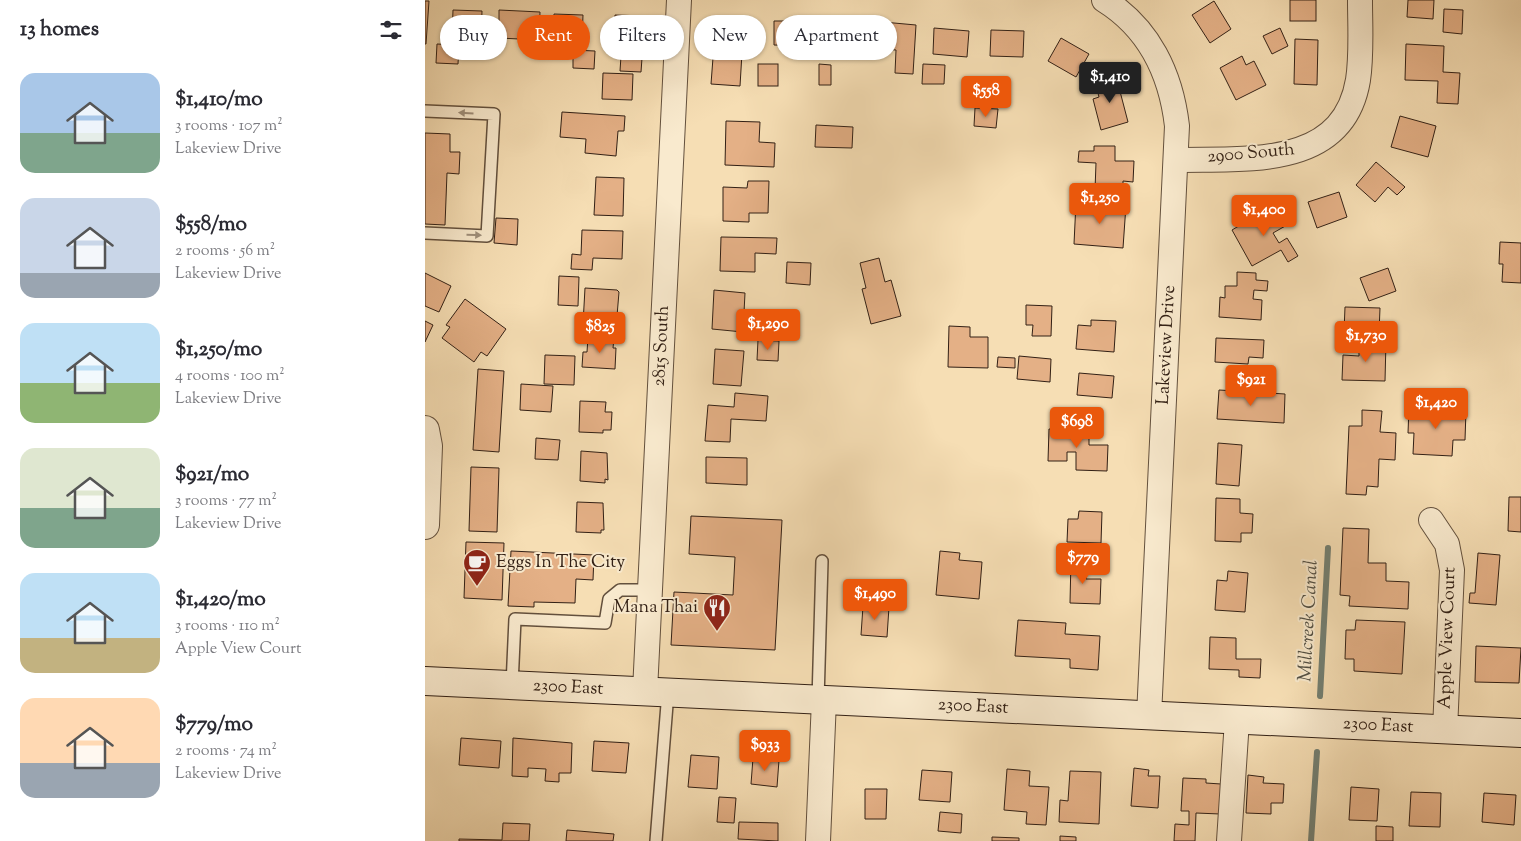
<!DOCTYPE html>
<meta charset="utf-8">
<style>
:root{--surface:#fff;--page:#f2f2f3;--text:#2b2b33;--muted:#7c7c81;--accent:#ea580c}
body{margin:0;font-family:"Sorts Mill Goudy",serif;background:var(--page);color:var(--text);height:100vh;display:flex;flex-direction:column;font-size:19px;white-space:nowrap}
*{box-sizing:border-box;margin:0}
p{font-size:16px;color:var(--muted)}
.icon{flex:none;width:28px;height:28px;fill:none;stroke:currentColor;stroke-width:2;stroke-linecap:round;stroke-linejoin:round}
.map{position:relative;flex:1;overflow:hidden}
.sheet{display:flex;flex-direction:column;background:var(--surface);width:425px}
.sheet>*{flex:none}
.banner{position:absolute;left:15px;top:15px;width:475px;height:45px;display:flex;gap:10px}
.price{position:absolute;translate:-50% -42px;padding:0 11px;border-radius:5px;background:var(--accent);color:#fff;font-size:16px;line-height:32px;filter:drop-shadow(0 1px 2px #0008)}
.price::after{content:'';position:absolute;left:50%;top:30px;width:15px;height:11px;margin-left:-8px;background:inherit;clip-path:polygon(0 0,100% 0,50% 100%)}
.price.selected{background:#222;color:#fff}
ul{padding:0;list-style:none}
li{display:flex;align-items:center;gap:15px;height:125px;padding:0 20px}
li span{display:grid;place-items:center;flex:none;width:140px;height:100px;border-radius:15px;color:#555}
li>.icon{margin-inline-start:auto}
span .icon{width:60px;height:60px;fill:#fffc;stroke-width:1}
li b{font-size:21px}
h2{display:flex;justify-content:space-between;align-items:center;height:60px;padding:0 20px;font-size:21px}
.chip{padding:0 18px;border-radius:22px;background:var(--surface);box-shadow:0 1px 4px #0004;font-size:18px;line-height:45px}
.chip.selected{background:var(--accent);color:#fff}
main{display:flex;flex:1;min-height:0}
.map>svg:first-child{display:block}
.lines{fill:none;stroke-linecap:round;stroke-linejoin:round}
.stream{stroke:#727e71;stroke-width:6}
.building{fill:#e4b086;stroke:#322015}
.service-casing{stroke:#63503d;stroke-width:14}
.minor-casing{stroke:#63503d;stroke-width:26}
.tertiary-casing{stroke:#63503d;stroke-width:30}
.secondary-casing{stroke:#322015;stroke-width:30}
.service{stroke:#f9eace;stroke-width:11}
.minor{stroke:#f9eace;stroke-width:24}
.tertiary{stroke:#f9eace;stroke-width:28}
.secondary{stroke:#f9eace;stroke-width:28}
.oneway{fill:#9f8f7b}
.labels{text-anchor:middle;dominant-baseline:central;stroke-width:4;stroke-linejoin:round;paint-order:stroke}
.street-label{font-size:18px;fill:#322015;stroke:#f9eace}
.poi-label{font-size:18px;fill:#322015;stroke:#f9eace;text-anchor:start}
.water-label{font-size:19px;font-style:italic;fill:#524f43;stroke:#f9eace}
</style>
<main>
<section class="sheet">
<h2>13 homes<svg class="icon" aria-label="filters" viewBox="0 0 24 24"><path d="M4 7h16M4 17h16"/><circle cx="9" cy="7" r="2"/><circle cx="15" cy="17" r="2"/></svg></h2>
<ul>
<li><span style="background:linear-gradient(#a9c7e8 60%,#7fa58c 0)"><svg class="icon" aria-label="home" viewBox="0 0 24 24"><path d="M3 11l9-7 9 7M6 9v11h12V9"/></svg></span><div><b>$1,410/mo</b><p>3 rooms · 107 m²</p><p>Lakeview Drive</p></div></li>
<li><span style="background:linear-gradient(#c9d6e8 75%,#9aa5b1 0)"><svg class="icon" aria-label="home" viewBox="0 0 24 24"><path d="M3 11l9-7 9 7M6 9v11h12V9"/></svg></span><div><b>$558/mo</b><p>2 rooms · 56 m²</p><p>Lakeview Drive</p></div></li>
<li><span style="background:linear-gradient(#bfe0f5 60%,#8fb573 0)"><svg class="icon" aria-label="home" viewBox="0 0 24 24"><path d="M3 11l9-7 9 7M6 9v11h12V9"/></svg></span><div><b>$1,250/mo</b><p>4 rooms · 100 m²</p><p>Lakeview Drive</p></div></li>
<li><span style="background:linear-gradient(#dfe7d0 60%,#7fa58c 0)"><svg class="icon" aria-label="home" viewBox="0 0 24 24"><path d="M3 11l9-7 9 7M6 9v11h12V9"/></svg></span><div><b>$921/mo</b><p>3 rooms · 77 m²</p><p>Lakeview Drive</p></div></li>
<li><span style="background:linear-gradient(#bfe0f5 65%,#c2b280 0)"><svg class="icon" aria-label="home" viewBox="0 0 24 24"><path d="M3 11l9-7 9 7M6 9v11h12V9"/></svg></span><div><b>$1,420/mo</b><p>3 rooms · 110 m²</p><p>Apple View Court</p></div></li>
<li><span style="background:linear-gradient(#ffd9b3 65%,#9aa5b1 0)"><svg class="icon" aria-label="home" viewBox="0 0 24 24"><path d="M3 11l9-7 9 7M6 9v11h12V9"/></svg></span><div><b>$779/mo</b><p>2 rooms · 74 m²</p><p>Lakeview Drive</p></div></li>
</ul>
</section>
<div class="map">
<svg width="1096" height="841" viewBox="0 0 1096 841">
<rect width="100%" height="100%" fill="#f6deb4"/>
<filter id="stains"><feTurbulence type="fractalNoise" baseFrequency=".004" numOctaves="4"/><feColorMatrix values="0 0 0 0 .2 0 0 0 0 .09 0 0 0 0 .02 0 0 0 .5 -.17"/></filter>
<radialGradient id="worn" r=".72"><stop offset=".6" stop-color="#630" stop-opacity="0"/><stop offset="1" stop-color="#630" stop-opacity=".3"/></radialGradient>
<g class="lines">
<g class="stream">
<polyline points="895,696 903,548"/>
<polyline points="886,841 892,752"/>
</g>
</g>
<g class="building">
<rect x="865" y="0" width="26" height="21"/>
<polygon points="983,0 1009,0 1008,19 982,17"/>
<polygon points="0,1 4,1 1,44 0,44"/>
<polygon points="789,1 806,29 785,43 767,15"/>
<polygon points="1019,9 1038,10 1037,34 1018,32"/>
<polygon points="28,10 57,11 56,39 27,38"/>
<polygon points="74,10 115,12 114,40 74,38"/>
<polygon points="129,14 158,15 157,41 128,40"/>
<polygon points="190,15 220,16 219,42 189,41"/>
<polygon points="291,18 319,20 315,86 286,84"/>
<polygon points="403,20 436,23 434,49 401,46"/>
<polygon points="349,21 381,21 381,46 349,45"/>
<polygon points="458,22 491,25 488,74 470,73 471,50 456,49"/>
<polygon points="509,28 544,31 542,57 508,54"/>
<polygon points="855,28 863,46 847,54 838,36"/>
<polygon points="566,30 599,31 598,57 565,56"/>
<polygon points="636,38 664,54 651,77 623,61"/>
<polygon points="870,39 893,40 892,85 869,84"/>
<polygon points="12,44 34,45 33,64 11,63"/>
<polygon points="981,44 1019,46 1018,72 1035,73 1033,104 1012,103 1013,81 980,80"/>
<polygon points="148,50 170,51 169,69 148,68"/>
<polygon points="196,56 217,58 216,72 195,71"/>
<polygon points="817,56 821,65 829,61 841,85 811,100 795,68"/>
<rect x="333" y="64" width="20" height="22"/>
<polygon points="394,64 406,65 406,85 394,85"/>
<polygon points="498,64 520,65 519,84 497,84"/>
<polygon points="178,73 208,74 207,100 177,99"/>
<polygon points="691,76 703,122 676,130 668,99 674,97 670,82"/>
<polygon points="550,108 573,109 571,128 549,126"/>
<polygon points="137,112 200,116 199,131 193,131 191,156 160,153 161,139 135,137"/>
<polygon points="975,116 1011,126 1003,157 966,147"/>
<polygon points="301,121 335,122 334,142 350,143 349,167 300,165"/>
<polygon points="391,125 428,127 427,148 390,147"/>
<polygon points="0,133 25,134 25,152 35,152 34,174 22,173 20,225 0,224"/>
<polygon points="669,146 690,146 690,161 709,161 708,182 698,181 698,191 670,190 671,163 653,162 654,151 669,151"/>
<polygon points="951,162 980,187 972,195 963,187 950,202 931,185"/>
<polygon points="171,177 199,178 198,216 169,215"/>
<polygon points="323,181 344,181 343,213 324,213 324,222 298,221 298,187 322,188"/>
<polygon points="914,192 922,217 892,228 883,202"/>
<polygon points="651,202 701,205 698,248 649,244"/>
<polygon points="851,204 862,225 848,233 854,243 862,238 873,256 863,262 856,250 827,266 807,230"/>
<polygon points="71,218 93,219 92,245 69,243"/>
<polygon points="157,230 198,231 197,259 168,258 167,270 146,269 147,254 156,255"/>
<polygon points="296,237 352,238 351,254 330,253 330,272 295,271"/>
<polygon points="1075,242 1096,243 1096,283 1077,282 1078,264 1074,264"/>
<polygon points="454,258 460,282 466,280 476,316 446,324 437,289 441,288 435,263"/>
<polygon points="362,262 386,263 385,285 361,283"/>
<polygon points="963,268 971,291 944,301 935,278"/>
<polygon points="812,272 831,273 831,280 843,281 842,291 829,290 828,299 837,300 836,320 794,317 795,297 800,298 800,286 812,286"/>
<polygon points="0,273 26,286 14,312 0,306"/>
<polygon points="134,276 154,277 153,306 133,305"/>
<polygon points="160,288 192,290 194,292 192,316 190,316 189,326 158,324"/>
<polygon points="289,290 320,293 318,332 287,329"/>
<polygon points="40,299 81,329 62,356 56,352 49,362 17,338 25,327 21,325"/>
<polygon points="601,305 627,306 626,336 607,336 608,325 601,325"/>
<polygon points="920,307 955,308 954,333 919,332"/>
<polygon points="666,320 691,321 689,352 651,349 653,325 666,326"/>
<polygon points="0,321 8,325 0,342"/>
<polygon points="524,326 545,327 545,337 563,337 563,368 523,367"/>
<polygon points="163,337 189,338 188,348 191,348 190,369 157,367 158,352 162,352"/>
<polygon points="791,338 839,340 838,358 824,357 823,364 790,362"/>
<polygon points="333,340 354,341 353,361 332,360"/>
<polygon points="934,340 961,341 960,381 917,380 918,355 934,356"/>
<polygon points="290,349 319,351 316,386 288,384"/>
<polygon points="120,355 150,356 149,385 119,384"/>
<polygon points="594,356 626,359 625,382 592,379"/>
<polygon points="573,357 590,358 590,368 572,367"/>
<polygon points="825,368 837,369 836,379 825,378"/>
<polygon points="53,369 79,371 74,452 48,450"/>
<polygon points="654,373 689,376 687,398 652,395"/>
<polygon points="96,384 128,386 126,412 95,410"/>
<polygon points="794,390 860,394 859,423 792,419"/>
<polygon points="310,393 343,396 341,421 306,419 305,442 280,441 283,405 309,407"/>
<polygon points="155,401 181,402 180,412 187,412 186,430 178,430 178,433 154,432"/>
<polygon points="984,407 1041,410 1040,440 1028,440 1027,456 988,454 989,433 983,433"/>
<polygon points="937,410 957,411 955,432 971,433 970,460 954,459 953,487 942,486 941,495 921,494 924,426 937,426"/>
<polygon points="624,429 664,430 664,445 683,445 682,471 651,470 651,452 642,452 642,461 623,461"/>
<polygon points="111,438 135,440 133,460 110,459"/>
<polygon points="793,443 817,445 814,486 791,484"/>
<polygon points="156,451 182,453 183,480 180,479 180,483 155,481"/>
<polygon points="281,457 322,458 322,485 281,483"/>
<polygon points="46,467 74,468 72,532 44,531"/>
<polygon points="1084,497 1096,497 1096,532 1083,531"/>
<polygon points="791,498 815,499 815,513 828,514 827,533 816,533 816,542 790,541"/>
<polygon points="152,502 178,503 179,530 176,530 176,533 151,532"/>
<polygon points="654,511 677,512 676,543 642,542 643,519 653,519"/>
<polygon points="266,516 357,520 350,650 246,645 249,592 308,595 310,557 264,554"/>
<polygon points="918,528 944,529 943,563 961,563 961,581 984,582 983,609 924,606 925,596 915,595"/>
<polygon points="41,542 79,543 77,600 39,598"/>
<polygon points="86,551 169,555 168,580 151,579 150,603 109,602 109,607 83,606"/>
<polygon points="515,551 535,553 534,560 557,562 554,599 511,595"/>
<polygon points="1053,553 1075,555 1071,605 1044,603 1045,593 1050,593"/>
<polygon points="646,559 662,560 661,579 676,579 675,604 645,603"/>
<polygon points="803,571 823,573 820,612 790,610 792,580 802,581"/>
<polygon points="438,606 464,607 462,637 436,635"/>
<polygon points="593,620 641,623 640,634 675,636 673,670 645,668 645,659 590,656"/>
<polygon points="931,620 980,622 977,674 929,671 929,659 920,659 921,630 930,630"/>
<polygon points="785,637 811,638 811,659 836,659 835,678 814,677 814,670 784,669"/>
<polygon points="1051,646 1096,648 1094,683 1050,682"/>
<polygon points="36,738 76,741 74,768 34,765"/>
<polygon points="88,738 147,743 146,773 134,773 134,782 120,781 121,769 103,768 103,777 87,776"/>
<polygon points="169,741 204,743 201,773 167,771"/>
<polygon points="266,755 294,757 292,789 263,787"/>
<polygon points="328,758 354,760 352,787 326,784"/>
<polygon points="709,768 724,770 723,776 735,776 733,808 706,806"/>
<polygon points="582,769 605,771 604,786 624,787 621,825 601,824 602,812 579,810"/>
<polygon points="497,770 527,772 525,802 494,800"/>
<polygon points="645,771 676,772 674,824 634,822 635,800 643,801"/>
<polygon points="823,775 839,777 838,783 859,784 858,803 846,803 846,814 821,813"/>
<polygon points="758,778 781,779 781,783 796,784 795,814 771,813 770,841 749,841 750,824 764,825 764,811 756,811"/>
<polygon points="926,787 954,789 952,821 924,820"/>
<polygon points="440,789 462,789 461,819 440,819"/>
<polygon points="986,792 1016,793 1015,827 984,826"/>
<polygon points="1059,793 1091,795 1089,825 1057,822"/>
<polygon points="294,797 311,798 309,823 292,822"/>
<polygon points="515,812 537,814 536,833 513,831"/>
<polygon points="314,822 353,823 353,841 313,839"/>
<polygon points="78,823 105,824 104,841 34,841 34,839 77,840"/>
<polygon points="951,826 968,827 968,841 951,841"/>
<polygon points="142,830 189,834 188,841 141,841"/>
<polygon points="635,836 651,837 651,841 635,841"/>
<polygon points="567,837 594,838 594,841 567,841"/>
</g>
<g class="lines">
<defs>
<g id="service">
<polyline points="0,111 69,114 62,236 0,233"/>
<polyline points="87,685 90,619 180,623 184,599 195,590 225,590"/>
<polyline points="393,700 397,561"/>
<polyline points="231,841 243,692"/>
</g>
<g id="minor">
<path d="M679,0c45,28 67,74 73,126l-28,590"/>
<path d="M752,160c68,-2 166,10 181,-80 4,-26 2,-54 2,-80"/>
<polyline points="1006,520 1022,544 1027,570 1020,730"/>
<polyline points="220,691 254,0"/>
<polyline points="393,841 399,700"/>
<polyline points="804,841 812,720"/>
</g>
<polyline id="tertiary" points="0,430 3,446 0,525"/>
<polyline id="secondary" points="0,681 1096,733"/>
</defs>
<use href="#service" class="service-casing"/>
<use href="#minor" class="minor-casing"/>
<use href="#tertiary" class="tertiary-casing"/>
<use href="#secondary" class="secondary-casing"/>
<use href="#service" class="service"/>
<use href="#minor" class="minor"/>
<use href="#tertiary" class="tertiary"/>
<use href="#secondary" class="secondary"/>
</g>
<defs><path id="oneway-solid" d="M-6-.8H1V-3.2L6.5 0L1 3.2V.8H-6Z" transform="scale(1.25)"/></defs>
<g class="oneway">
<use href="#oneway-solid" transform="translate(41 113) rotate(-177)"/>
<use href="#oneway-solid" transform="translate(49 235) rotate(2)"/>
</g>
<defs>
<symbol id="cafe-pin" viewBox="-11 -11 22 30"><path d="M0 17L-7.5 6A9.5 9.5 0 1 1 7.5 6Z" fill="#8f2418" stroke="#f9eace"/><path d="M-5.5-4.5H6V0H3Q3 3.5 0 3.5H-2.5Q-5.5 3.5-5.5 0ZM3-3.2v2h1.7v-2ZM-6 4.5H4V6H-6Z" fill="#fff"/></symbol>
<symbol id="restaurant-pin" viewBox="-11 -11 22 30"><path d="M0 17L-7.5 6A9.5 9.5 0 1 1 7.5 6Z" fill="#8f2418" stroke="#f9eace"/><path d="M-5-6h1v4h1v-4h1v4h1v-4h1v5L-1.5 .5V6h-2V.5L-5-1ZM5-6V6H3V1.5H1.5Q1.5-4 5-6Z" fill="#fff"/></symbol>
</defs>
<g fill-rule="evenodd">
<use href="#cafe-pin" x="36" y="547" width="32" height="43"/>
<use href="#restaurant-pin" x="276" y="592" width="32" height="43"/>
</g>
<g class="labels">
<g class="street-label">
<text transform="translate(826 154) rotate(-5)">2900 South</text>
<text transform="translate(742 345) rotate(-87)">Lakeview Drive</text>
<text transform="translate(237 346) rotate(-87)">2815 South</text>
<text transform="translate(1023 638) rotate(-88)">Apple View Court</text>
<text transform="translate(143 688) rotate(3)">2300 East</text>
<text transform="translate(548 707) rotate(3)">2300 East</text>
<text transform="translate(953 726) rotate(3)">2300 East</text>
</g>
<g class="poi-label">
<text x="71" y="563">Eggs In The City</text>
<text x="273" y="608" text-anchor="end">Mana Thai</text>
</g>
<g class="water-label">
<text transform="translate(884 621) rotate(-87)">Millcreek Canal</text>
</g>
</g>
<rect width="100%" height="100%" filter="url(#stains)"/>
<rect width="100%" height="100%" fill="url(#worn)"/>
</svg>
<b class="price selected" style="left:685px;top:104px">$1,410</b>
<b class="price" style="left:561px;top:118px">$558</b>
<b class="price" style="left:675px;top:225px">$1,250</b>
<b class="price" style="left:839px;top:237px">$1,400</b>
<b class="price" style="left:343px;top:351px">$1,290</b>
<b class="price" style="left:175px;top:354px">$825</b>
<b class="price" style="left:941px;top:363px">$1,730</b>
<b class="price" style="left:826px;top:407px">$921</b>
<b class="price" style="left:1011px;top:430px">$1,420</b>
<b class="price" style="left:652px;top:449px">$698</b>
<b class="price" style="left:658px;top:585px">$779</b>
<b class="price" style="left:450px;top:621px">$1,490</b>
<b class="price" style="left:340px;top:772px">$933</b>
<div class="banner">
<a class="chip">Buy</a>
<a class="chip selected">Rent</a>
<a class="chip">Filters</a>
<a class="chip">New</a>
<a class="chip">Apartment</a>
</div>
</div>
</main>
